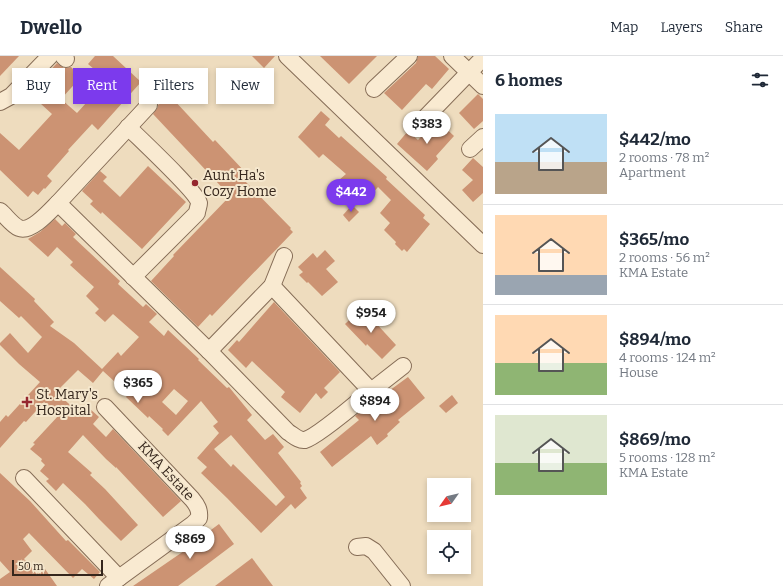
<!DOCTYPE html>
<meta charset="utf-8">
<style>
:root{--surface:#fff;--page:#f6f6f7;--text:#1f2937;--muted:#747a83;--line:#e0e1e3;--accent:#7c3aed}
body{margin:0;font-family:Bitter,serif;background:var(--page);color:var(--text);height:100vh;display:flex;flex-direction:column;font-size:15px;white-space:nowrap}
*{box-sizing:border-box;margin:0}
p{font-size:13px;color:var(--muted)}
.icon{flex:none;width:22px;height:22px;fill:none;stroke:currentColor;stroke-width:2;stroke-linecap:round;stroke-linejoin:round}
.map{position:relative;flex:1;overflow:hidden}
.details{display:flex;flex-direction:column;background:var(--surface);width:300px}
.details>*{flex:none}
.top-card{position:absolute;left:12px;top:12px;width:380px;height:36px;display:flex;gap:8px}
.needle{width:26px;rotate:236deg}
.controls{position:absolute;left:427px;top:422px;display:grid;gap:8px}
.controls a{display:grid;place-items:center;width:44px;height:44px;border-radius:0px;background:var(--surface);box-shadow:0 2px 6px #0003;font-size:20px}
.scale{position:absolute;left:12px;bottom:10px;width:91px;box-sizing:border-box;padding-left:4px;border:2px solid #35261c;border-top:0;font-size:11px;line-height:14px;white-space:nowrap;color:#35261c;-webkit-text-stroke:3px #f5e7cd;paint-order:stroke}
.price{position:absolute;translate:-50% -34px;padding:0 9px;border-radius:14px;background:#fff;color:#222;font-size:13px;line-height:26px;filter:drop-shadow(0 1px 2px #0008)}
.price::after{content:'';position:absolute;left:50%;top:24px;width:12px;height:9px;margin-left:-6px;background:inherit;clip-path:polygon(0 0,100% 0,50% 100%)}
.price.current{background:var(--accent);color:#fff}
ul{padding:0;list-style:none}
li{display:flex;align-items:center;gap:12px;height:100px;padding:0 12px}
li+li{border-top:1px solid var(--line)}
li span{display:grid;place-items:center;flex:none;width:112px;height:80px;border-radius:0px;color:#555}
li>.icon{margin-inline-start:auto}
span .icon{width:48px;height:48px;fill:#fffc;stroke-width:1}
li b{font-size:17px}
h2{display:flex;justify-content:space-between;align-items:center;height:48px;padding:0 12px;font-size:17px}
.tag{padding:0 14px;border-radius:0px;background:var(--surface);box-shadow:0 2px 6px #0003;font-size:14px;line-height:36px}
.tag.current{background:var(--accent);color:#fff}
header{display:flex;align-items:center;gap:24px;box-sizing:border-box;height:56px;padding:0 20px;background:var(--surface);border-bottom:1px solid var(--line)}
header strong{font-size:19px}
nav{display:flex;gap:22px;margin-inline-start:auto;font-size:14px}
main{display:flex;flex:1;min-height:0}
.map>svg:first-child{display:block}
.building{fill:#cc9373;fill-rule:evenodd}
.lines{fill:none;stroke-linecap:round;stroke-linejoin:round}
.minor-casing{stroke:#866d57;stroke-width:18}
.minor{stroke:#f9ead1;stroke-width:16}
.poi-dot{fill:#95272f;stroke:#f5e7cd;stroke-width:1.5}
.labels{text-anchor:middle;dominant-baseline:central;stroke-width:4;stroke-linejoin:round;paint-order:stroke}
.poi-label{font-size:14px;fill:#35261c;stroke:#f5e7cd;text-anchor:start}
.street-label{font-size:14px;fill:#35261c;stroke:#f5e7cd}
</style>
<header>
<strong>Dwello</strong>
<nav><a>Map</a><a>Layers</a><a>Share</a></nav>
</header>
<main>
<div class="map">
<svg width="483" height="530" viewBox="0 0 483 530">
<rect width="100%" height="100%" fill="#eedcbe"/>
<g class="building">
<polygon points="0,0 19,0 0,20"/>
<polygon points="95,0 113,0 141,26 98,74 92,68 68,94 69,95 47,120 52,125 45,133 44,132 38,139 33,135 28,141 0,114 0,77 19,94 52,58 29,37 57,7 64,12 71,11 81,21 61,43 77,57 107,24 88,8"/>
<polygon points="252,0 275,0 264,12"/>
<polygon points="320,0 377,0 349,28"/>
<polygon points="418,0 435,0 449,13 432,33 426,28 402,54 384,37 416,7"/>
<polygon points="163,14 182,34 173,43 213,86 215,84 246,117 242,122 291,172 290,173 293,176 212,260 210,258 198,271 151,225 174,200 173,199 230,140 153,58 158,51 158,49 166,41 151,25"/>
<polygon points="478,38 483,43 483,65 474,73 459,57"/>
<polygon points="321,55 330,63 325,69 339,82 341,80 387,121 386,123 425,159 423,162 430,168 407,196 404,193 402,195 395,188 396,186 384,174 390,167 380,157 391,144 378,131 364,147 339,124 346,118 323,98 319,102 298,81"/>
<polygon points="437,64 454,80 436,100 438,103 427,115 397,88 408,75 418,84"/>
<polygon points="473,102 483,111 483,137 473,146 462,134 473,124 462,114"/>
<polygon points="148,110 186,146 142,193 102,156 101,158 90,148 93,145 82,135 100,115 107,121 103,125 120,141"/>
<polygon points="352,149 359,156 349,166 343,159"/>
<path d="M55,163l7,7 3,-3 11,11 -3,3 47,44 -2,3 25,23 3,-3 11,10 -8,8 15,14 4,-6 31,29 -1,1 29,28 2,-1 23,28 -5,5 18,20 8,-6 11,13 -6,6 23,29 -1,1 2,3 -2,2 7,10 -12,11 -4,-5 -30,29 -34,-35 -26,-25 6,-6 -10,-9 22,-25 -6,-7 5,-4 -17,-21 -33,35 -6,-6 1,-1 -14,-13 -1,2 -22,-21 2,-3 -25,-23 -10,12 -15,-13 -22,22 24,22 2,1 7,-7 10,9 -6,7 13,13 7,-8 68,72 -18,16 -47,-50v1l-10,-9 -23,-24 -15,17 24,21 -2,2 15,14 33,36 -17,16 -22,-22 -14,-15 -22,-21 -7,8 -10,-10 3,-2 -9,-8 5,-6 -4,-4 1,-2 -12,-10 5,-5 -2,-1 26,-28 -15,-13 -18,20 -2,-1 -24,27v-26l6,-7 2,2 32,-35 -21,-18 -19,-19v-2l10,-10 18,20 14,-16 -21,-21 -2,2 -19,-17v-34l35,32 -1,2 20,21 -4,4 24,17 28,26 16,-17 3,4 18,-19 -26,-23 -8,8 -10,-9 4,-4 -13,-13 8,-9 -24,-22 3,-3 -16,-15 -9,10 -20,-18 12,-7zM174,333l14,12 -12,14 -14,-13zM231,379l54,62 -9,9 -43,-42 -2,3 -17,-18z"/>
<polygon points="325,194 335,205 326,213 338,226 322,240 308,226 307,227 299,219 303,216 298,211 313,197 317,202"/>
<polygon points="274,246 340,316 324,332 328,336 321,343 316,337 300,357 281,341 285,336 252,305 246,312 228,294 237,284 239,286"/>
<polygon points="362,252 396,289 382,303 367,288 366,290 345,268"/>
<polygon points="408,321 425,342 398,364 400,366 387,378 388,380 377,389 371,380 332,411 320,396 359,364 355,360 366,352 374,362 388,349 382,340"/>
<polygon points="452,339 458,347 446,357 439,350"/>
<polygon points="0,417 30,445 66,485 68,484 100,516 94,523 82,513 73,522 29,477 23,483 32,495 24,503 38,518 45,513 57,530 0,530 0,523 10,516 0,505"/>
<polygon points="219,468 234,488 197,516 178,530 133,530 184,495 184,494"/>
<polygon points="252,502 273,530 215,530"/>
</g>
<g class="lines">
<defs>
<g id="minor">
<polyline points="63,0 66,3"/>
<polyline points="287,0 483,189"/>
<polyline points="452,0 483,30"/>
<polyline points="374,33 409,0"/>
<polyline points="0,46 11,40 50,0"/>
<polyline points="423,64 483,2"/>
<path d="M128,71c12,12 69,65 71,76 0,3 -2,7 -2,10l-64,64"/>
<polyline points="470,93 483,81"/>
<polyline points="58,147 149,49"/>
<path d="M0,155c6,5 12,14 19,17 12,5 31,-17 39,-25l151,148 79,81c5,3 11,9 17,8 12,-3 54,-39 66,-49l-99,-105"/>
<polyline points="209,295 272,230 284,200"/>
<polyline points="371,335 403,310"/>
<path d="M105,351l87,92c5,6 8,11 7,19l-6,6 -85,62"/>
<polyline points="24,422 119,522"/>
<polyline points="357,491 366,490 374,495 402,530"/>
</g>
</defs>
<use href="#minor" class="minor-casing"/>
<use href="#minor" class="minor"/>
</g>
<g class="poi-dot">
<circle cx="195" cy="127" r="4"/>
<path d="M25 340h4v4h4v4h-4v4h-4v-4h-4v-4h4z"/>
</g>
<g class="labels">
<g class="poi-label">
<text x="203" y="119">Aunt Ha's<tspan x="203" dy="16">Cozy Home</tspan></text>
<text x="36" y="338">St. Mary's<tspan x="36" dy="16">Hospital</tspan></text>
</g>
<g class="street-label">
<text transform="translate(166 415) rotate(47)">KMA Estate</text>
</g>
</g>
</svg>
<div class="controls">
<a><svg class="needle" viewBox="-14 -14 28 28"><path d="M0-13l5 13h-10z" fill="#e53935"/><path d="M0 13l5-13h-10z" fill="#747a83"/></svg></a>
<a><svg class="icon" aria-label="locate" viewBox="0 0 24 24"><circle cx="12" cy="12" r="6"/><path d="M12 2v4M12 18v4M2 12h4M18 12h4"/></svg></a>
</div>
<div class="scale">50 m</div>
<b class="price" style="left:427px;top:89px">$383</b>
<b class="price current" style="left:351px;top:157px">$442</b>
<b class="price" style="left:371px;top:278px">$954</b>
<b class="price" style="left:138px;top:348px">$365</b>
<b class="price" style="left:375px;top:366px">$894</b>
<b class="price" style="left:190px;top:504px">$869</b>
<div class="top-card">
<a class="tag">Buy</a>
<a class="tag current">Rent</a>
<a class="tag">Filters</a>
<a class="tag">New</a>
</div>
</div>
<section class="details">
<h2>6 homes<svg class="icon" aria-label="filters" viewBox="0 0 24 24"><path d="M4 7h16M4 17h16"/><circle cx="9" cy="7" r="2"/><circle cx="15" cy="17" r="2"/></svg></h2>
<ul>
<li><span style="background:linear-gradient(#bfe0f5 60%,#b9a48a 0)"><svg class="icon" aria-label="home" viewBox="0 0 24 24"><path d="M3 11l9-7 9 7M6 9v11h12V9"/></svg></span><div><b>$442/mo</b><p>2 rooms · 78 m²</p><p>Apartment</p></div></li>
<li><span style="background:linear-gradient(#ffd9b3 75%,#9aa5b1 0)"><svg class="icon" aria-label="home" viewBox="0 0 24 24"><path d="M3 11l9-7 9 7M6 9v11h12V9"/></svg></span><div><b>$365/mo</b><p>2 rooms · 56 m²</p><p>KMA Estate</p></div></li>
<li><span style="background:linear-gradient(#ffd9b3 60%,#8fb573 0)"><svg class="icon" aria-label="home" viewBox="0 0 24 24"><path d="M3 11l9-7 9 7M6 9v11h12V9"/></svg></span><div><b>$894/mo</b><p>4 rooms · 124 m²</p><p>House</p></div></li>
<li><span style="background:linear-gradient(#dfe7d0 60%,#8fb573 0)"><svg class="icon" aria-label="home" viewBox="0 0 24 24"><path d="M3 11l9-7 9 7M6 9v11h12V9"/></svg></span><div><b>$869/mo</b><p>5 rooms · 128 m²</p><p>KMA Estate</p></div></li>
</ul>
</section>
</main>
